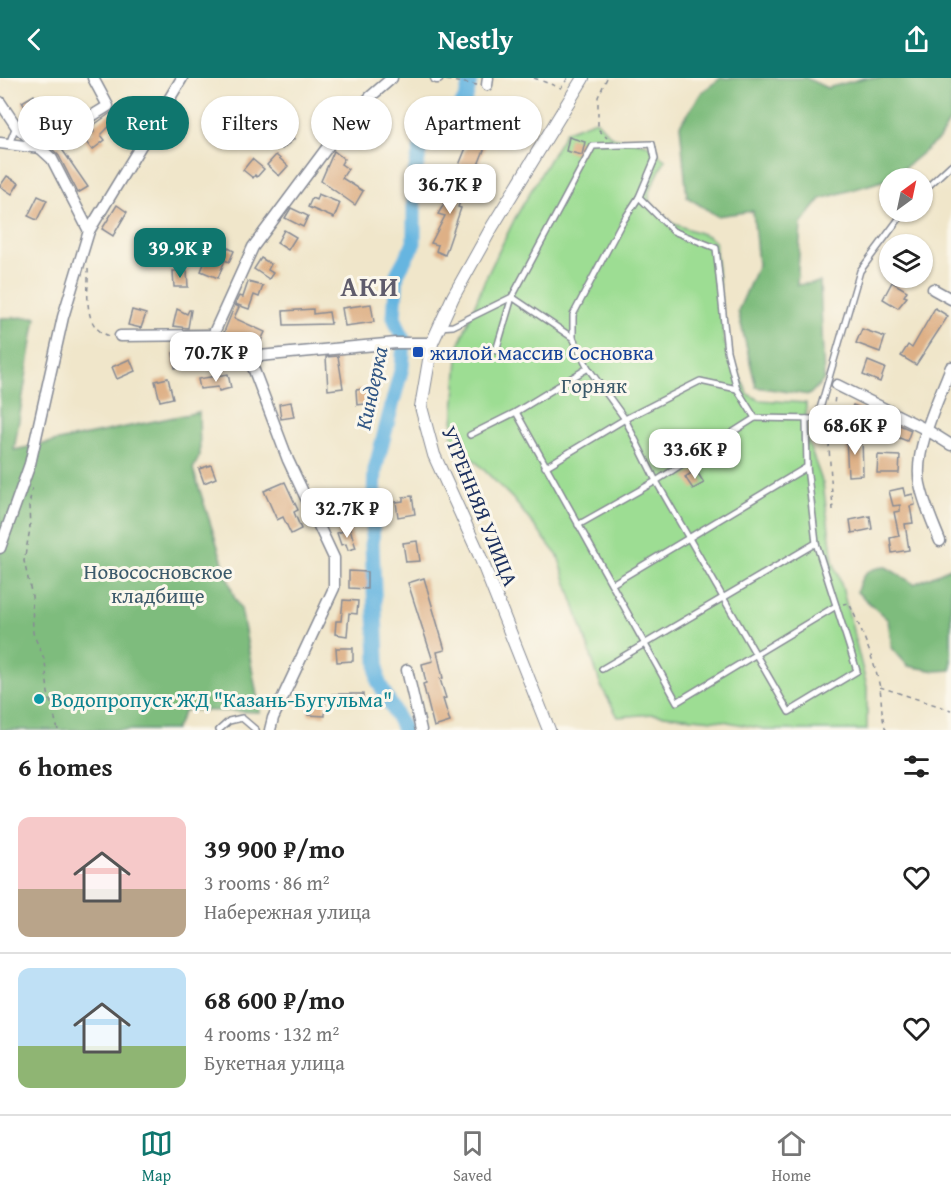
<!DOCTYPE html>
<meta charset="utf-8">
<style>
:root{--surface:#fff;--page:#f6f6f6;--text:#222;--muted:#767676;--line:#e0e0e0;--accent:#0f766e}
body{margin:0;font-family:"Gentium Book Plus",serif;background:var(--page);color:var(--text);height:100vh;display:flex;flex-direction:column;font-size:22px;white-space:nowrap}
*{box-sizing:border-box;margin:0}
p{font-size:20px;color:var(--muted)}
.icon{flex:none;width:33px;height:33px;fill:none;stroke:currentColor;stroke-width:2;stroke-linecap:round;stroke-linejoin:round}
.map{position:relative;height:652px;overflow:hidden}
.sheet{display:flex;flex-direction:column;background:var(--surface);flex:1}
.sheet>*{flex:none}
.banner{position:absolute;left:18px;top:18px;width:600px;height:54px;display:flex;gap:12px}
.needle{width:39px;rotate:33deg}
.controls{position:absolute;left:879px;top:90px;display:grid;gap:12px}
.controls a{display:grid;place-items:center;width:54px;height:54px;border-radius:50%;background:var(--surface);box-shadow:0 2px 4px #0004;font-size:30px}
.price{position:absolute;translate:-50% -51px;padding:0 14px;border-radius:12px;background:#fff;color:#222;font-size:20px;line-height:39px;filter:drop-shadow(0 2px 3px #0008)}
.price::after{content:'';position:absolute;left:50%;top:36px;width:18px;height:14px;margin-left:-9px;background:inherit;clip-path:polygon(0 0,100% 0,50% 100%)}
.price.active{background:var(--accent);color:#fff}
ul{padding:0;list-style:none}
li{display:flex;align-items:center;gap:18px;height:150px;padding:0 18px}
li+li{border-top:2px solid var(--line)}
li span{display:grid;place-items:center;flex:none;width:168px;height:120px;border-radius:12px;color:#555}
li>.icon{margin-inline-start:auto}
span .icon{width:72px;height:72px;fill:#fffc;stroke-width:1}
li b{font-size:26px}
h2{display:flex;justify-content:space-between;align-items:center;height:72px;padding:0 18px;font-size:26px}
.tag{padding:0 21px;border-radius:27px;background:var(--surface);box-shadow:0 2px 4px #0004;font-size:21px;line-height:54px}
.tag.active{background:var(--accent);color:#fff}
header{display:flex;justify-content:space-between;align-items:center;height:78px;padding:0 18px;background:var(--accent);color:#fff;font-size:27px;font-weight:800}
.dock{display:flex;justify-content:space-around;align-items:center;height:84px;border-top:2px solid var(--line);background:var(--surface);font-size:16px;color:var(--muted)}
.dock a{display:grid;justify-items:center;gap:3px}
.dock .active{color:var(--accent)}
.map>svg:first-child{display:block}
.green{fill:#9ddd93;stroke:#5c8678;stroke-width:1.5}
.forest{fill:#7ebc7d;stroke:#4c766e;stroke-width:1.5}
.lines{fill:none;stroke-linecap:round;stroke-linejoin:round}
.river{stroke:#66b5e0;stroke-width:15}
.building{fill:#deb086}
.service-casing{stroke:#868a94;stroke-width:8}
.minor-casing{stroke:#868a94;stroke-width:13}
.tertiary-casing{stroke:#868a94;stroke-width:14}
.path{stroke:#868a94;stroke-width:1.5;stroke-dasharray:4.5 4.5;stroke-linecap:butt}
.service{stroke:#fff;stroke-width:5}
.minor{stroke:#fff;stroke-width:10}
.tertiary{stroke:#fff;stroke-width:12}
.transit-dot{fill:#1a4fb4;stroke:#fbf7ec;stroke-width:2}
.culture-dot{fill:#0f9aa8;stroke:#fbf7ec;stroke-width:2}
.labels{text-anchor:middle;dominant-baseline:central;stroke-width:6;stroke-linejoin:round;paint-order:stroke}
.transit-label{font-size:21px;fill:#164399;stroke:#fbf7ec;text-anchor:start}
.park-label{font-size:21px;fill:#3c5a6b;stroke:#fbf7ec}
.street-label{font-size:21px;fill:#1b2f5e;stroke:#fbf7ec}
.culture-label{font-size:21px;fill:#0d838f;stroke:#fbf7ec;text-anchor:start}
.water-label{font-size:22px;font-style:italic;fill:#325785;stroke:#fbf7ec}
.district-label{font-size:27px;font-weight:bold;letter-spacing:1.5px;fill:#5f5c6c;stroke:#fbf7ec}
</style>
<header><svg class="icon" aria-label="back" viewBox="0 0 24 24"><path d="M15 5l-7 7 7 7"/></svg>Nestly<svg class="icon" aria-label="share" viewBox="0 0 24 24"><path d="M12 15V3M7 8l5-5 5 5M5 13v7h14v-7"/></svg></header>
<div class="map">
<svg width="951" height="652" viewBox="0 0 951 652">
<rect width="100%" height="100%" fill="#fbf7ec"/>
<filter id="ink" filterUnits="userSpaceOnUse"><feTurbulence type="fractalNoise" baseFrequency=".0167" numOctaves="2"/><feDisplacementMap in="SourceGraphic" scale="12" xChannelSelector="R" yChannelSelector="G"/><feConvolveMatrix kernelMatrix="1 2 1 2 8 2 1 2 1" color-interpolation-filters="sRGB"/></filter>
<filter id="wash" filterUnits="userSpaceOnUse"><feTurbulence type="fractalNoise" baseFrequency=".008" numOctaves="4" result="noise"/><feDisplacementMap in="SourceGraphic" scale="24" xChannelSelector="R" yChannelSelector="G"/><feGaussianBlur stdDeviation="1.35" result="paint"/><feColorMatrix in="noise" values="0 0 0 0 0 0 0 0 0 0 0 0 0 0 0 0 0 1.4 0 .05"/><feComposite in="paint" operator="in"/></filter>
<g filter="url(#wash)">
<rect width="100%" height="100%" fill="#f0e6ca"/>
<polygon class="green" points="596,42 612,59 647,66 665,82 649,114 649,123 671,145 708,158 715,164 724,263 748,316 759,322 806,325 806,358 823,406 833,483 842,509 867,609 867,652 769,652 723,643 653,636 618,639 601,608 558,478 513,421 452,360 459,267 484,204 515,140 566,53"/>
<g class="forest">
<polygon points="721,0 806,0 827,10 864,0 951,0 951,41 939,61 892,100 821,121 801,146 797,207 820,204 824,302 809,317 756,309 738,233 758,187 753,133 717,138 687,119 680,47 702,14"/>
<polygon points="36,239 14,372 199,334 200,377 193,391 234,519 241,531 260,634 185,632 175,652 0,652 0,240"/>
<path d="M886,489l28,17 37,-16v102l-15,1 -28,-5 -16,-18 -4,-28 -31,-28c4,-18 11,-24 29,-25z"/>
</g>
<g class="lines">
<polyline class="river" points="404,652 378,603 372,466 375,392 402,289 404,264 394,239 397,196 414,165 414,99 421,69 434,42 455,38 466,20 471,0"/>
</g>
<g id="blocks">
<g class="building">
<polygon points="34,17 53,43 34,54 27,42 31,39 22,24"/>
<polygon points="120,25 126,31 101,57 105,62 92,72 84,61 94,54 91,49 112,34"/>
<polygon points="484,26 500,32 474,97 465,93 467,90 459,87"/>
<polygon points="368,38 375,43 370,51 377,56 369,68 354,58"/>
<polygon points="166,41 174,45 164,64 155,59"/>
<polygon points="282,48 294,61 282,71 271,58"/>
<polygon points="569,59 585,64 582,77 566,73"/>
<polygon points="59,67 88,109 78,115 59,78 52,71"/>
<polygon points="334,73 344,81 341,86 348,91 342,100 363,113 355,127 321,103"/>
<polygon points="276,77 288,88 279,98 267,87"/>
<polygon points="252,81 264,91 257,99 255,97 253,100 243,92"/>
<polygon points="7,98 19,105 12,116 0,108"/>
<polygon points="453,98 468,104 458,129 461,130 445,177 436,173 438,167 431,165 445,138 438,136 452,112 447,111"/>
<polygon points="318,116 340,125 334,140 308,129 312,120 316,122"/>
<polygon points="38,118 47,122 37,142 28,138"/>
<polygon points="117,127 127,134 113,158 102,151"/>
<polygon points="291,130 308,138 303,149 285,140"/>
<polygon points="284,152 296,159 288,172 277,165"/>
<polygon points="223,167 234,173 229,184 225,182 218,200 201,193 206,181 214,185"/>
<polygon points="261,180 271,186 268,192 273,195 269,201 254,191"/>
<polygon points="173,193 187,193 188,209 174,209"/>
<polygon points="248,204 263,208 259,219 254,217 249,231 235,226 239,218 243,219"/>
<polygon points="892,204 907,213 904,218 907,219 898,230 883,221"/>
<polygon points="371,226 374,244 345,248 342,230"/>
<polygon points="235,227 239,229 234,240 265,254 257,271 251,271 224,254"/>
<polygon points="935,230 948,238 916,287 901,278 908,267 912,270"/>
<polygon points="177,231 187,236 189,232 191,232 188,250 173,248"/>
<polygon points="313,231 313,236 329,234 331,246 284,247 283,233"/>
<polygon points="132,232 146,236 141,250 128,247"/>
<polygon points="862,251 885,259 880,274 856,265"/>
<polygon points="188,273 190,289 175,290 173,275"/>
<polygon points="338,278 343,310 328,312 326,279"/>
<polygon points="130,281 135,293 117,301 112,289"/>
<polygon points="868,283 885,290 880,304 863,297"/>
<polygon points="228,296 231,310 219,313 218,309 200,311 198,301"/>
<polygon points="168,300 173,320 160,323 155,303"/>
<polygon points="371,310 373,325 357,327 356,312"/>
<polygon points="291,324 294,339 281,341 279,326"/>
<polygon points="853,327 911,352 907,363 885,354 884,357 847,341"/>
<polygon points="862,358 863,397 848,398 846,359"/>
<polygon points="878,377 900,378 899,395 877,395"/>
<polygon points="211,387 216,400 204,405 199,391"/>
<polygon points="696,392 704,405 693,411 685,399"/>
<polygon points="285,404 298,432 294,434 301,451 291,456 283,439 277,442 264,413"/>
<polygon points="903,410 905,418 913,416 915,427 910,428 913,445 905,446 909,472 892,475 890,460 899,458 894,434 900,433 900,427 893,428 889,413"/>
<polygon points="412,418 415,436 398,439 396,424 403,423 403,419"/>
<polygon points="870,438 872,451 852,455 850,442"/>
<polygon points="350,451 356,470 348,472 346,466 341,467 337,455"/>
<polygon points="417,463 420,483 406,484 403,465"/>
<polygon points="349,493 367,494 367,511 349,510"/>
<polygon points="424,500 445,572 437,574 443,600 440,601 446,620 443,621 450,644 434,649 423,606 426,605 422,586 433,583 408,505"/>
<polygon points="343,522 358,523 357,536 349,535 347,558 335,556 336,543 341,543"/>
<polygon points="336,570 353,570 353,583 337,584"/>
<rect x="332" y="616" width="31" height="8"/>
<polygon points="308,621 325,621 325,638 308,637"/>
</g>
</g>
</g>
<g filter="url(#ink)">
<use href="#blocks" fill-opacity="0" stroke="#868a94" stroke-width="1.5"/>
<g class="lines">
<defs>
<g id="service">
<polyline points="9,66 16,48"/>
<polyline points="922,114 951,87"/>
<polyline points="639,119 673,153 716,170 727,273 737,311 755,340 817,341 860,193 904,134"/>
<polyline points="439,249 453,248 512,219 593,68 652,66 655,81 639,119 620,148 573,237 573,260 588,290 625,341 656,403 789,634 857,593 816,465 807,389 806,341"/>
<polyline points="496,273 512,219 573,260"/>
<polyline points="588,290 516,334 677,624 836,528"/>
<polyline points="470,357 516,334"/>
<polyline points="545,389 625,341 700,303 737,311"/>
<polyline points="578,447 656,403 755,340"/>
<polyline points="612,506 807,389"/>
<polyline points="602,591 816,465"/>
<polyline points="219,652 229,643 242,640 256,652"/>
</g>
<g id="minor">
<polyline points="436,0 438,0"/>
<polyline points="487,7 488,0"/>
<polyline points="0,24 16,48 52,81 89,153"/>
<polyline points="0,65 40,70"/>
<polyline points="40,70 108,28 93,0"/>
<polyline points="933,211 951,221"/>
<polyline points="213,257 253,169 332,63 370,19 392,0"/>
<polyline points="120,258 213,257 249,279 396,265 432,265"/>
<polyline points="249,279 288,382 334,480 334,510 273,640 270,652"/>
<polyline points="837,307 927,352 951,367"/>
<path d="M940,463c-7,-18 -16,-37 -20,-57 -7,-34 19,-85 31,-117"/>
<polyline points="0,470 30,386 63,239 89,153 182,0"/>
<polyline points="407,592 421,652"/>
</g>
<polyline id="tertiary" points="549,652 479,476 434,377 421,329 432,265 453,219 492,149 583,0"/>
</defs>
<use href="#service" class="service-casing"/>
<use href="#minor" class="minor-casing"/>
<use href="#tertiary" class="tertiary-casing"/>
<g class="path">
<polyline points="534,0 561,10 568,0"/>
<polyline points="607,0 598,19 598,51 607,60"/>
<polyline points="446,2 477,7"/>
<path d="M88,190c1,24 -7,60 22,68"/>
<polyline points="32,410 29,428 30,451 24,483 32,518 33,555 45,583 48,615 58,652"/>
<polyline points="833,432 829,369 835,318"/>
<path d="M843,526l6,-1c12,26 25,56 31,85 2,15 1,28 6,42"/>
<polyline points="880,609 951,632"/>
</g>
<use href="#service" class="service"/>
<use href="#minor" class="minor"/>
<use href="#tertiary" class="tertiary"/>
</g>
</g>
<rect class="transit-dot" x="412" y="268" width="12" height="12" rx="3"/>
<circle class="culture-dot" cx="39" cy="621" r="6"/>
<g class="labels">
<g class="transit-label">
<text x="430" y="274">жилой массив Сосновка</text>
</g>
<g class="park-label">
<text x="594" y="307">Горняк</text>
<text x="158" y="493">Новососновское<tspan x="158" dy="24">кладбище</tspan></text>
</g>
<g class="street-label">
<text transform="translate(480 428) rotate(68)">УТРЕННЯЯ УЛИЦА</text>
</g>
<g class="culture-label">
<text x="51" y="621">Водопропуск ЖД "Казань-Бугульма"</text>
</g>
<g class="water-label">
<text transform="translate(371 310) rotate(-78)">Киндерка</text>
</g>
<g class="district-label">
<text x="370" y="208">АКИ</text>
</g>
</g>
</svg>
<div class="controls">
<a><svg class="needle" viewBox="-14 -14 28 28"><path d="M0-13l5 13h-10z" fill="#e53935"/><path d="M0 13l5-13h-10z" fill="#767676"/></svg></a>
<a><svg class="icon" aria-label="layers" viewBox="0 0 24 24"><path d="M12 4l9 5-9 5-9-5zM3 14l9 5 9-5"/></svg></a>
</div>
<b class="price" style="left:450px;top:137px">36.7K ₽</b>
<b class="price active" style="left:180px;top:201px">39.9K ₽</b>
<b class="price" style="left:216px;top:305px">70.7K ₽</b>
<b class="price" style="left:855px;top:378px">68.6K ₽</b>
<b class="price" style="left:695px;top:402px">33.6K ₽</b>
<b class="price" style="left:347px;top:461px">32.7K ₽</b>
<div class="banner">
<a class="tag">Buy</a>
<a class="tag active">Rent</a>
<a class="tag">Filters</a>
<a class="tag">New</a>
<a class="tag">Apartment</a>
</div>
</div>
<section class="sheet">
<h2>6 homes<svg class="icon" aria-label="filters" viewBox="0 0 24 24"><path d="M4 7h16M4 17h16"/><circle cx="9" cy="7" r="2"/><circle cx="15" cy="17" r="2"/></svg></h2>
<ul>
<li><span style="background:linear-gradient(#f6c9c9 60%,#b9a48a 0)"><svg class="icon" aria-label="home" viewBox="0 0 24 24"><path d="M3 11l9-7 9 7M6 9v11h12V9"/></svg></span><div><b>39 900 ₽/mo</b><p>3 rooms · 86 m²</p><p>Набережная улица</p></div><svg class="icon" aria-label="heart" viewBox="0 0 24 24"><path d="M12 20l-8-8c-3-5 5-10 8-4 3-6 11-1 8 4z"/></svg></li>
<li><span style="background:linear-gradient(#bfe0f5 65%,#8fb573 0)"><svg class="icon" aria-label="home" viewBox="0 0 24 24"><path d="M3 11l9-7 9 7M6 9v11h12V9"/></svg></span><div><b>68 600 ₽/mo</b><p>4 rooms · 132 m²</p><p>Букетная улица</p></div><svg class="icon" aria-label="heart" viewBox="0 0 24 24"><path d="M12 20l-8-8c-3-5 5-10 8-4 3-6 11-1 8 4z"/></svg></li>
</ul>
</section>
<nav class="dock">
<a class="active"><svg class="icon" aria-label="map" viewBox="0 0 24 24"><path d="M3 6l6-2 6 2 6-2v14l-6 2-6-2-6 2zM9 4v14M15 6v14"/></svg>Map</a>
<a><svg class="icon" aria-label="saved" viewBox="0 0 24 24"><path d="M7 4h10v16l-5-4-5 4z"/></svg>Saved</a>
<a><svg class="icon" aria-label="home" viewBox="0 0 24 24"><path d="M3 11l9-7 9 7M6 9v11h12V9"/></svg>Home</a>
</nav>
